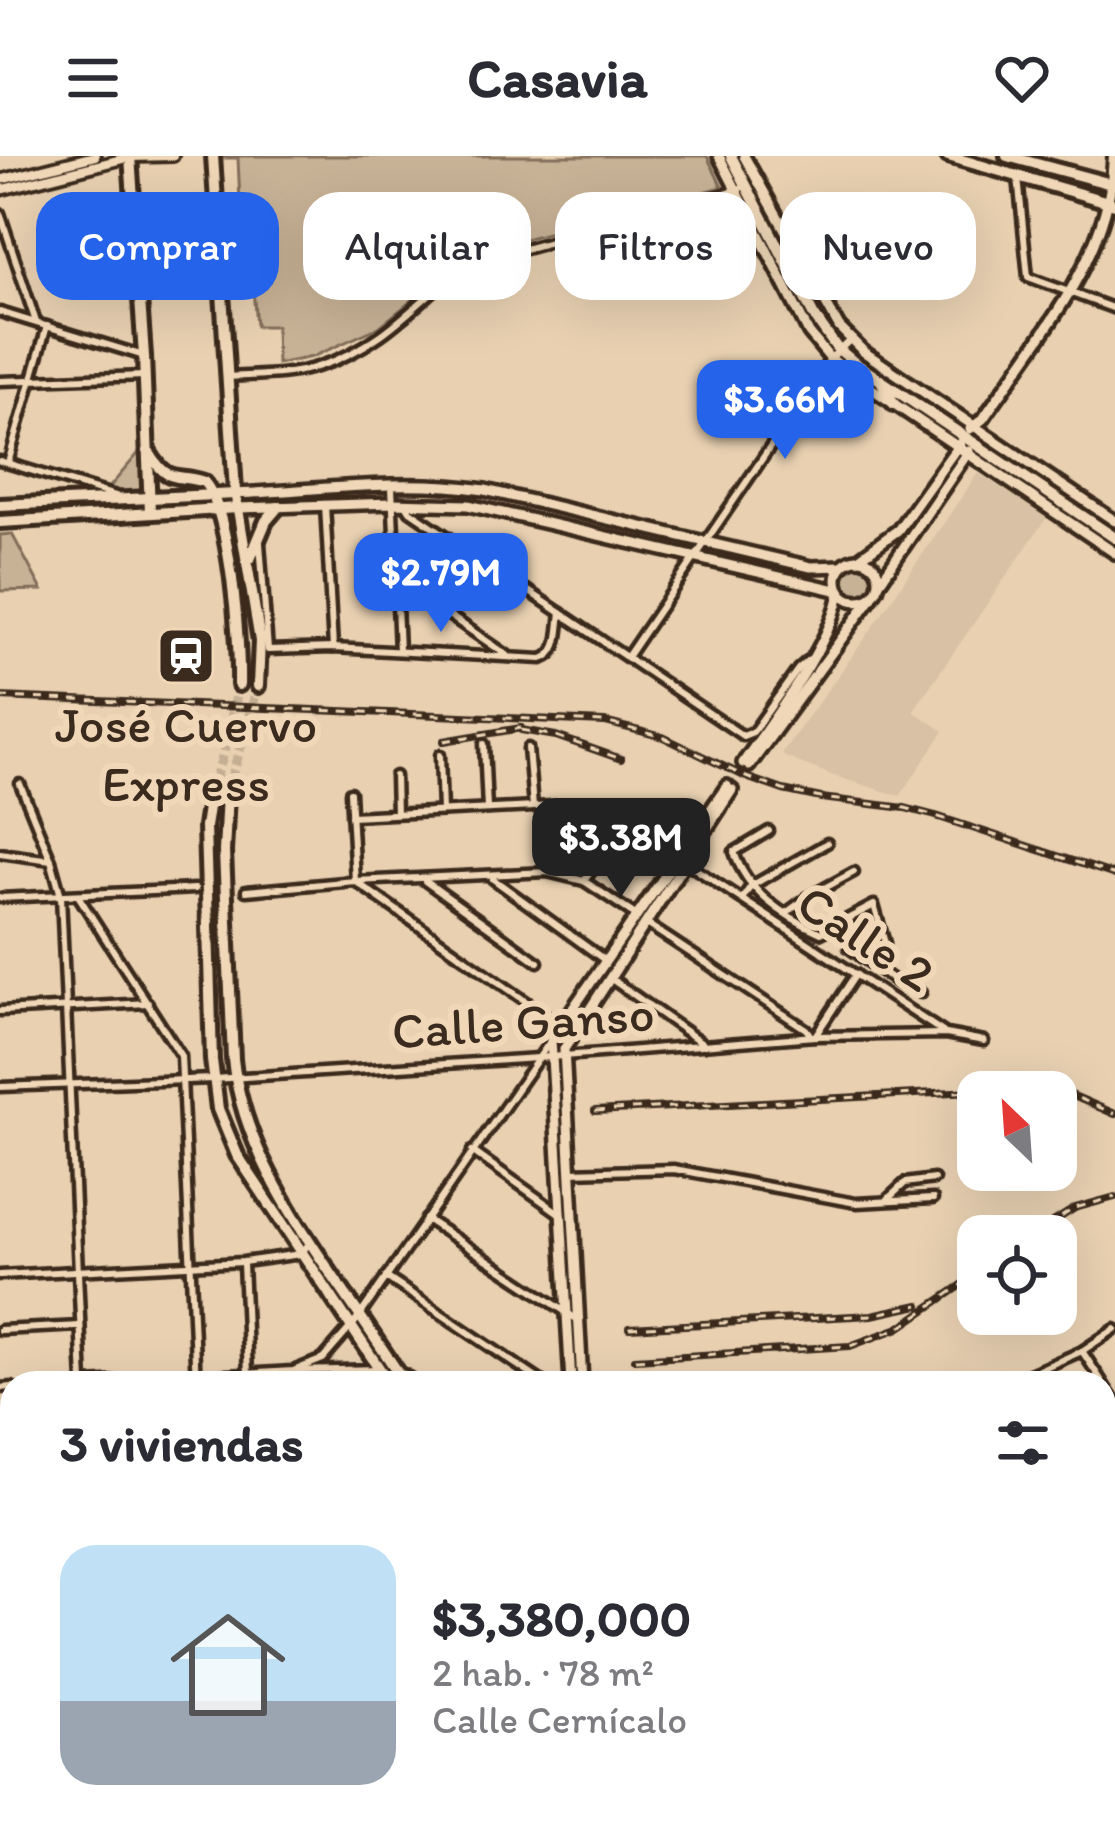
<!DOCTYPE html>
<html lang="es">
<meta charset="utf-8">
<style>
:root{--surface:#fff;--page:#f2f2f3;--text:#2b2b33;--muted:#7c7c81;--line:#e1e1e2;--accent:#2563eb}
body{margin:0;font-family:Itim,sans-serif;background:var(--page);color:var(--text);height:100vh;display:flex;flex-direction:column;font-size:45px;white-space:nowrap}
*{box-sizing:border-box;margin:0}
p{font-size:39px;color:var(--muted)}
.icon{flex:none;width:66px;height:66px;fill:none;stroke:currentColor;stroke-width:2;stroke-linecap:round;stroke-linejoin:round}
.map{position:relative;flex:1;overflow:hidden}
.sheet{position:absolute;left:0px;top:1215px;width:1116px;height:471px;display:flex;flex-direction:column;background:var(--surface);border-radius:36px 36px 0 0;box-shadow:0 12px 48px #0002}
.sheet>*{flex:none}
.banner{position:absolute;left:36px;top:36px;width:1044px;height:108px;display:flex;gap:24px}
.needle{width:78px;rotate:335deg}
.buttons{position:absolute;left:957px;top:915px;display:grid;gap:24px}
.buttons a{display:grid;place-items:center;width:120px;height:120px;border-radius:24px;background:var(--surface);box-shadow:0 12px 48px #0002;font-size:60px}
.price{position:absolute;translate:-50% -102px;padding:0 27px;border-radius:24px;background:var(--accent);color:#fff;font-size:39px;line-height:78px;filter:drop-shadow(0 3px 6px #0008)}
.price::after{content:'';position:absolute;left:50%;top:72px;width:36px;height:27px;margin-left:-18px;background:inherit;clip-path:polygon(0 0,100% 0,50% 100%)}
.price.active{background:#222;color:#fff}
ul{padding:0;list-style:none}
li{display:flex;align-items:center;gap:36px;height:300px;padding:0 60px}
li+li{border-top:3px solid var(--line)}
li span{display:grid;place-items:center;flex:none;width:336px;height:240px;border-radius:36px;color:#555}
li>.icon{margin-inline-start:auto}
span .icon{width:144px;height:144px;fill:#fffc;stroke-width:1}
li b{font-size:51px}
h2{display:flex;justify-content:space-between;align-items:center;height:144px;padding:0 60px;font-size:51px}
.pill{padding:0 42px;border-radius:36px;background:var(--surface);box-shadow:0 12px 48px #0002;font-size:42px;line-height:108px}
.pill.active{background:var(--accent);color:#fff}
header{display:flex;justify-content:space-between;align-items:center;height:156px;padding:0 60px;background:var(--surface);font-size:54px;font-weight:700}
.map>svg:first-child{display:block}
.built{fill:#d8c1a4}
.green{fill:#c8b296;stroke:#826e5a;stroke-width:3}
.lines{fill:none;stroke-linecap:round;stroke-linejoin:round}
.secondary-tunnel{stroke:#c5af94;stroke-width:9;stroke-dasharray:9 4.5;stroke-linecap:butt}
.primary-tunnel{stroke:#c5af94;stroke-width:10;stroke-dasharray:10 5;stroke-linecap:butt}
.minor-casing{stroke:#3b2a1e;stroke-width:15}
.tertiary-casing{stroke:#3b2a1e;stroke-width:16}
.secondary-casing{stroke:#3b2a1e;stroke-width:18}
.primary-casing{stroke:#3b2a1e;stroke-width:20}
.minor{stroke:#efd7b7;stroke-width:6}
.tertiary{stroke:#efd7b7;stroke-width:8}
.secondary{stroke:#efd7b7;stroke-width:9}
.primary{stroke:#efd7b7;stroke-width:10}
.rail-casing{stroke:#3b2a1e;stroke-width:8}
.rail{stroke:#efd7b7;stroke-width:3;stroke-dasharray:9;stroke-linecap:butt}
.labels{text-anchor:middle;dominant-baseline:central;stroke-width:12;stroke-linejoin:round;paint-order:stroke}
.poi-label{font-size:51px;fill:#3b2a1e;stroke:#efd7b7}
.street-label{font-size:51px;fill:#3b2a1e;stroke:#efd7b7}
</style>
<header><svg class="icon" aria-label="menu" viewBox="0 0 24 24"><path d="M4 6h16M4 12h16M4 18h16"/></svg>Casavia<svg class="icon" aria-label="heart" viewBox="0 0 24 24"><path d="M12 20l-8-8c-3-5 5-10 8-4 3-6 11-1 8 4z"/></svg></header>
<div class="map">
<svg width="1115" height="1684" viewBox="0 0 1115 1684">
<rect width="100%" height="100%" fill="#e8d0b1"/>
<filter id="ink" filterUnits="userSpaceOnUse"><feTurbulence type="fractalNoise" baseFrequency=".00833" numOctaves="2"/><feDisplacementMap in="SourceGraphic" scale="24" xChannelSelector="R" yChannelSelector="G"/><feConvolveMatrix kernelMatrix="1 2 1 2 8 2 1 2 1" color-interpolation-filters="sRGB"/></filter>
<g filter="url(#ink)">
<polygon class="built" points="978,317 1047,361 913,555 944,575 900,640 834,620 785,601 782,597 866,481"/>
<g class="green">
<polygon points="219,0 707,0 722,31 452,102 419,139 379,171 312,201 277,208 276,170 256,170 253,132 231,127 229,48 240,46 238,2 219,2"/>
<polygon points="142,293 142,337 119,337 108,333"/>
<polygon points="12,378 42,434 0,435 0,379"/>
<circle cx="858" cy="423" r="14"/>
</g>
<g class="lines">
<g class="secondary-tunnel">
<polyline points="727,630 743,607"/>
<polyline points="732,634 749,610"/>
</g>
<g class="primary-tunnel">
<polyline points="210,638 222,603 239,529"/>
<polyline points="227,638 258,530"/>
</g>
<defs>
<g id="minor">
<polyline points="1018,21 1028,121 1115,153"/>
<polyline points="0,57 36,166"/>
<polyline points="0,156 144,200"/>
<path d="M227,221c31,-2 64,-1 93,-11 56,-17 94,-59 137,-96l13,-6 259,-71 18,-8"/>
<polyline points="0,225 145,220"/>
<polyline points="0,305 116,340"/>
<polyline points="8,307 47,170"/>
<polyline points="392,331 399,495"/>
<polyline points="405,347 410,355 743,580 753,576 798,513 807,505"/>
<polyline points="325,349 333,492"/>
<path d="M260,387l8,107 65,-2 209,11c19,-6 16,-29 19,-46"/>
<polyline points="396,423 507,499"/>
<polyline points="627,501 831,202 850,184"/>
<polyline points="484,588 487,653"/>
<polyline points="528,592 533,651"/>
<polyline points="440,599 442,655"/>
<polyline points="395,620 396,657"/>
<polyline points="20,628 51,704 61,740 83,1227"/>
<polyline points="350,636 355,725 561,870"/>
<polyline points="351,660 594,648 678,701"/>
<path d="M769,675l-35,21c13,40 49,64 87,81l53,-28 11,38 -24,14"/>
<polyline points="0,697 51,704"/>
<polyline points="685,706 943,876"/>
<polyline points="493,723 606,805"/>
<polyline points="425,725 538,806"/>
<polyline points="584,725 626,667"/>
<polyline points="246,735 355,725 547,716 584,725 637,760"/>
<polyline points="79,741 181,900 196,1227"/>
<polyline points="0,742 195,733"/>
<polyline points="742,743 751,730 827,687"/>
<polyline points="786,757 808,741 854,716"/>
<polyline points="647,768 806,873 811,880"/>
<polyline points="849,792 898,827 904,825 921,837"/>
<polyline points="610,822 705,889"/>
<polyline points="0,855 148,847"/>
<polyline points="815,880 856,818"/>
<polyline points="0,931 213,923 538,902 815,880 946,878 984,885"/>
<polyline points="472,995 559,1057"/>
<polyline points="570,1016 674,1013 856,1047 933,1043"/>
<polyline points="888,1043 905,1027 934,1023"/>
<polyline points="426,1063 578,1164"/>
<polyline points="243,1108 248,1218"/>
<polyline points="0,1119 243,1106 301,1098 310,1086"/>
<polyline points="386,1121 544,1227"/>
<polyline points="0,1174 80,1170"/>
<polyline points="1082,1195 1103,1227"/>
<polyline points="297,1215 380,1213"/>
<polyline points="404,1218 417,1227"/>
<polyline points="87,1227 293,1215 323,1203 356,1165 551,884"/>
<polyline points="1009,1227 1082,1195 1115,1173"/>
<polyline points="1104,1229 1115,1246"/>
<polyline points="0,1232 12,1231"/>
<polyline points="1104,1264 1115,1257"/>
<polyline points="0,1299 12,1299"/>
<polyline points="1104,1327 1115,1334"/>
<polyline points="0,1361 12,1361"/>
<polyline points="1104,1422 1115,1429"/>
<polyline points="0,1428 12,1428"/>
<polyline points="0,1497 12,1497"/>
<polyline points="1104,1521 1115,1529"/>
<polyline points="0,1573 12,1572"/>
<polyline points="0,1636 12,1636"/>
<polyline points="1104,1652 1115,1636"/>
<polyline points="105,1674 106,1684"/>
<polyline points="270,1674 270,1684"/>
<polyline points="597,1674 597,1684"/>
<polyline points="608,1674 608,1684"/>
<polyline points="701,1674 717,1684"/>
<polyline points="828,1674 843,1684"/>
<polyline points="955,1674 970,1684"/>
<polyline points="1082,1674 1097,1684"/>
<polyline points="372,1684 574,1674"/>
<polyline points="815,1684 821,1674"/>
</g>
<g id="tertiary">
<polyline points="0,24 95,0"/>
<polyline points="1111,28 1113,0"/>
<polyline points="0,34 130,1 173,0"/>
</g>
<g id="secondary">
<polyline points="719,0 809,177 828,200 853,220 1115,397"/>
<polyline points="744,0 839,171 864,196 1115,365"/>
<path d="M970,273l13,-10c48,-71 115,-148 128,-235"/>
<path d="M236,338c83,-4 166,-16 249,-4l326,77 31,-1"/>
<path d="M239,352l153,-5 76,2 372,86c-6,49 -68,130 -97,172"/>
<circle cx="858" cy="424" r="21"/>
<polyline points="858,403 898,374 960,287"/>
<polyline points="880,426 969,295"/>
<polyline points="749,610 872,441"/>
<polyline points="571,1227 551,884 727,630"/>
<polyline points="582,1227 564,893 732,634"/>
</g>
<g id="primary">
<polyline points="130,0 144,200 150,356"/>
<polyline points="213,0 235,335 260,485 258,530"/>
<polyline points="731,0 814,160 836,191 855,207 1115,382"/>
<polyline points="948,0 1115,48"/>
<polyline points="1007,0 1115,29"/>
<polyline points="882,227 894,248"/>
<path d="M150,298c19,31 26,19 54,28 27,30 36,161 35,203"/>
<polyline points="0,349 236,338"/>
<polyline points="0,366 239,352"/>
<polyline points="250,403 266,365 278,351"/>
<polyline points="210,638 205,671 206,704 212,904 218,953 237,999 389,1227"/>
<path d="M227,638l-3,58 9,207c9,82 54,149 99,216 25,36 49,72 73,108"/>
<polyline points="680,1674 686,1684"/>
<polyline points="694,1674 701,1684"/>
</g>
</defs>
<use href="#minor" class="minor-casing"/>
<use href="#tertiary" class="tertiary-casing"/>
<use href="#secondary" class="secondary-casing"/>
<use href="#primary" class="primary-casing"/>
<use href="#minor" class="minor"/>
<use href="#tertiary" class="tertiary"/>
<use href="#secondary" class="secondary"/>
<use href="#primary" class="primary"/>
<defs>
<g id="rail">
<polyline points="0,541 605,566 663,581 746,621 783,634 821,642 905,652 936,660 1115,719"/>
<polyline points="521,574 556,580 621,603"/>
<polyline points="444,585 521,572"/>
<polyline points="595,955 1030,932 1069,938 1115,958"/>
<polyline points="1031,1080 1075,1052 1115,1041"/>
<polyline points="629,1172 872,1159 919,1149"/>
<polyline points="635,1203 850,1190 899,1172 978,1118"/>
</g>
</defs>
<use href="#rail" class="rail-casing"/>
<use href="#rail" class="rail"/>
</g>
</g>
<defs>
<symbol id="station-square" viewBox="-11 -11 22 22"><rect x="-9" y="-9" width="18" height="18" rx="4" fill="#3b2a1e" stroke="#efd7b7"/><path d="M-3-6H3Q5-6 5-4V2Q5 4 3 4L4.5 6H3L1.5 4h-3L-3 6H-4.5L-3 4Q-5 4-5 2V-4Q-5-6-3-6ZM-3.5-4v3h7v-3ZM-3.5 1v1.5H-2V1ZM2 1v1.5H3.5V1Z" fill="#fff"/></symbol>
</defs>
<g fill-rule="evenodd">
<use href="#station-square" x="153" y="467" width="66" height="66"/>
</g>
<g class="labels">
<g class="poi-label">
<text x="186" y="568">José Cuervo<tspan x="186" dy="59">Express</tspan></text>
</g>
<g class="street-label">
<text transform="translate(866 782) rotate(33)">Calle 2</text>
<text transform="translate(523 866) rotate(-4)">Calle Ganso</text>
</g>
</g>
</svg>
<div class="buttons">
<a><svg class="needle" viewBox="-14 -14 28 28"><path d="M0-13l5 13h-10z" fill="#e53935"/><path d="M0 13l5-13h-10z" fill="#7c7c81"/></svg></a>
<a><svg class="icon" aria-label="locate" viewBox="0 0 24 24"><circle cx="12" cy="12" r="6"/><path d="M12 2v4M12 18v4M2 12h4M18 12h4"/></svg></a>
</div>
<b class="price" style="left:785px;top:306px">$3.66M</b>
<b class="price" style="left:441px;top:479px">$2.79M</b>
<b class="price active" style="left:621px;top:744px">$3.38M</b>
<div class="banner">
<a class="pill active">Comprar</a>
<a class="pill">Alquilar</a>
<a class="pill">Filtros</a>
<a class="pill">Nuevo</a>
</div>
<section class="sheet">
<h2>3 viviendas<svg class="icon" aria-label="filters" viewBox="0 0 24 24"><path d="M4 7h16M4 17h16"/><circle cx="9" cy="7" r="2"/><circle cx="15" cy="17" r="2"/></svg></h2>
<ul>
<li><span style="background:linear-gradient(#bfe0f5 65%,#9aa5b1 0)"><svg class="icon" aria-label="home" viewBox="0 0 24 24"><path d="M3 11l9-7 9 7M6 9v11h12V9"/></svg></span><div><b>$3,380,000</b><p>2 hab. · 78 m²</p><p>Calle Cernícalo</p></div></li>
</ul>
</section>
</div>
